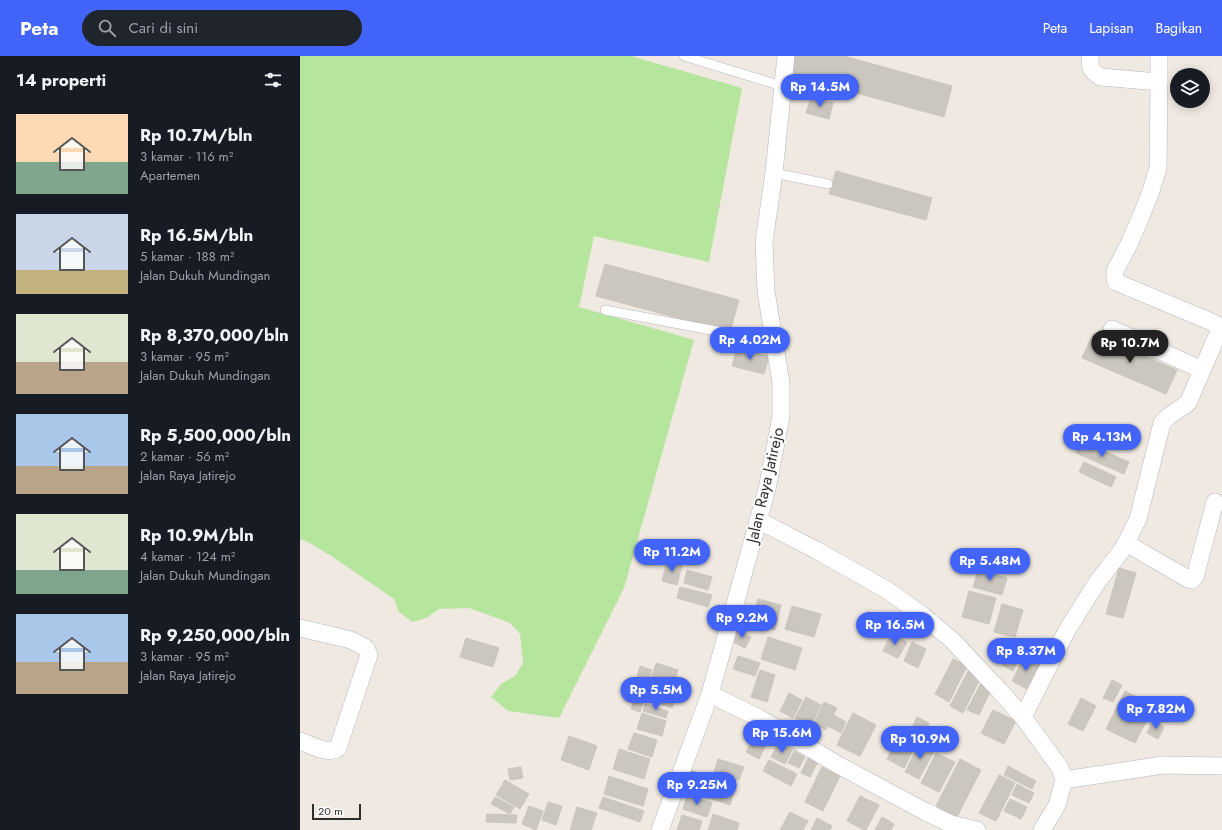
<!DOCTYPE html>
<html lang="id">
<meta charset="utf-8">
<style>
:root{--surface:#171b24;--page:#20242c;--text:#f1f3f6;--muted:#9ea1a6;--accent:#4264fb}
body{margin:0;font-family:Jost,sans-serif;background:var(--page);color:var(--text);height:100vh;display:flex;flex-direction:column;font-size:15px;white-space:nowrap}
*{box-sizing:border-box;margin:0}
p{font-size:13px;color:var(--muted)}
.icon{flex:none;width:22px;height:22px;fill:none;stroke:currentColor;stroke-width:2;stroke-linecap:round;stroke-linejoin:round}
.map{position:relative;flex:1;overflow:hidden}
.panel{display:flex;flex-direction:column;background:var(--surface);width:300px}
.panel>*{flex:none}
.tools{position:absolute;left:870px;top:12px;display:grid;gap:8px}
.tools a{display:grid;place-items:center;width:40px;height:40px;border-radius:50%;background:var(--surface);box-shadow:0 2px 10px #0003;font-size:20px}
.scale{position:absolute;left:12px;bottom:10px;width:49px;box-sizing:border-box;padding-left:4px;border:2px solid #2e2e2e;border-top:0;font-size:11px;line-height:14px;white-space:nowrap;color:#2e2e2e;-webkit-text-stroke:3px #fff;paint-order:stroke}
.price{position:absolute;translate:-50% -34px;padding:0 9px;border-radius:14px;background:var(--accent);color:#fff;font-size:13px;line-height:26px;filter:drop-shadow(0 1px 2px #0008)}
.price::after{content:'';position:absolute;left:50%;top:24px;width:12px;height:9px;margin-left:-6px;background:inherit;clip-path:polygon(0 0,100% 0,50% 100%)}
.price.selected{background:#222;color:#fff}
ul{padding:0;list-style:none}
li{display:flex;align-items:center;gap:12px;height:100px;padding:0 16px}
li span{display:grid;place-items:center;flex:none;width:112px;height:80px;border-radius:0px;color:#555}
li>.icon{margin-inline-start:auto}
span .icon{width:48px;height:48px;fill:#fffc;stroke-width:1}
li b{font-size:17px}
h2{display:flex;justify-content:space-between;align-items:center;height:48px;padding:0 16px;font-size:17px}
header{display:flex;align-items:center;gap:24px;box-sizing:border-box;height:56px;padding:0 20px;background:var(--accent);color:#fff}
header strong{font-size:19px}
nav{display:flex;gap:22px;margin-inline-start:auto;font-size:14px}
.search{width:280px;height:36px;background:var(--page);display:flex;align-items:center;gap:10px;box-sizing:border-box;padding:0 14px;border-radius:22px;color:var(--muted);font-size:15px}
main{display:flex;flex:1;min-height:0}
.map>svg:first-child{display:block}
.green{fill:#b6e59e}
.building{fill:#cbc7bf;stroke:#cbc5ba}
.lines{fill:none;stroke-linecap:round;stroke-linejoin:round}
.lane-casing{stroke:#b4b7c1;stroke-width:10}
.street-casing{stroke:#b4b7c1;stroke-width:18}
.lane{stroke:#fff;stroke-width:9}
.street{stroke:#fff;stroke-width:17}
.labels{text-anchor:middle;dominant-baseline:central;stroke-width:3.5;stroke-linejoin:round;paint-order:stroke}
.street-label{font-size:16px;fill:#2e2e2e;stroke:#fff}
</style>
<header>
<strong>Peta</strong>
<div class="search"><svg class="icon" aria-label="search" viewBox="0 0 24 24"><circle cx="10" cy="10" r="6"/><path d="M15 15l6 6"/></svg>Cari di sini</div>
<nav><a>Peta</a><a>Lapisan</a><a>Bagikan</a></nav>
</header>
<main>
<section class="panel">
<h2>14 properti<svg class="icon" aria-label="filters" viewBox="0 0 24 24"><path d="M4 7h16M4 17h16"/><circle cx="9" cy="7" r="2"/><circle cx="15" cy="17" r="2"/></svg></h2>
<ul>
<li><span style="background:linear-gradient(#ffd9b3 60%,#7fa58c 0)"><svg class="icon" aria-label="home" viewBox="0 0 24 24"><path d="M3 11l9-7 9 7M6 9v11h12V9"/></svg></span><div><b>Rp 10.7M/bln</b><p>3 kamar · 116 m²</p><p>Apartemen</p></div></li>
<li><span style="background:linear-gradient(#c9d6e8 70%,#c2b280 0)"><svg class="icon" aria-label="home" viewBox="0 0 24 24"><path d="M3 11l9-7 9 7M6 9v11h12V9"/></svg></span><div><b>Rp 16.5M/bln</b><p>5 kamar · 188 m²</p><p>Jalan Dukuh Mundingan</p></div></li>
<li><span style="background:linear-gradient(#dfe7d0 60%,#b9a48a 0)"><svg class="icon" aria-label="home" viewBox="0 0 24 24"><path d="M3 11l9-7 9 7M6 9v11h12V9"/></svg></span><div><b>Rp 8,370,000/bln</b><p>3 kamar · 95 m²</p><p>Jalan Dukuh Mundingan</p></div></li>
<li><span style="background:linear-gradient(#a9c7e8 65%,#b9a48a 0)"><svg class="icon" aria-label="home" viewBox="0 0 24 24"><path d="M3 11l9-7 9 7M6 9v11h12V9"/></svg></span><div><b>Rp 5,500,000/bln</b><p>2 kamar · 56 m²</p><p>Jalan Raya Jatirejo</p></div></li>
<li><span style="background:linear-gradient(#dfe7d0 70%,#7fa58c 0)"><svg class="icon" aria-label="home" viewBox="0 0 24 24"><path d="M3 11l9-7 9 7M6 9v11h12V9"/></svg></span><div><b>Rp 10.9M/bln</b><p>4 kamar · 124 m²</p><p>Jalan Dukuh Mundingan</p></div></li>
<li><span style="background:linear-gradient(#a9c7e8 60%,#b9a48a 0)"><svg class="icon" aria-label="home" viewBox="0 0 24 24"><path d="M3 11l9-7 9 7M6 9v11h12V9"/></svg></span><div><b>Rp 9,250,000/bln</b><p>3 kamar · 95 m²</p><p>Jalan Raya Jatirejo</p></div></li>
</ul>
</section>
<div class="map">
<svg width="922" height="774" viewBox="0 0 922 774">
<rect width="100%" height="100%" fill="#efe9e1"/>
<polygon class="green" points="0,0 331,0 442,32 409,206 294,180 279,251 394,284 324,532 259,662 208,655 191,641 202,627 215,620 223,607 220,578 210,567 197,562 169,552 139,553 126,562 112,566 99,556 94,543 33,501 8,486 0,483"/>
<g class="building">
<polygon points="492,0 544,0 652,30 644,61 487,18"/>
<polygon points="511,41 533,47 529,63 506,57"/>
<polygon points="536,115 632,142 626,164 529,138"/>
<polygon points="305,208 439,244 430,276 296,240"/>
<polygon points="793,278 877,314 866,338 782,302"/>
<polygon points="437,292 469,301 464,318 432,310"/>
<polygon points="781,385 829,406 824,418 776,397"/>
<polygon points="784,406 816,421 811,431 779,416"/>
<polygon points="367,505 382,509 377,529 362,525"/>
<polygon points="819,512 836,517 823,562 806,558"/>
<polygon points="387,514 412,521 408,534 384,527"/>
<polygon points="678,514 707,522 702,539 673,531"/>
<polygon points="380,531 412,539 408,551 377,542"/>
<polygon points="669,535 696,542 689,568 662,561"/>
<polygon points="458,543 481,549 475,574 451,567"/>
<polygon points="702,548 723,554 715,581 694,576"/>
<polygon points="492,550 521,558 514,581 485,573"/>
<polygon points="438,574 451,581 445,592 433,586"/>
<polygon points="591,578 607,586 598,602 583,595"/>
<polygon points="468,581 502,592 495,614 461,603"/>
<polygon points="166,582 199,592 193,611 160,601"/>
<polygon points="612,586 626,593 618,612 604,605"/>
<polygon points="712,589 724,594 713,615 702,609"/>
<polygon points="725,599 741,606 727,633 712,625"/>
<polygon points="438,600 460,607 455,620 433,613"/>
<polygon points="653,603 667,610 649,646 635,638"/>
<polygon points="356,607 378,614 372,633 350,626"/>
<polygon points="340,610 352,614 348,624 337,620"/>
<polygon points="460,614 475,619 467,646 451,641"/>
<polygon points="668,615 681,621 663,657 650,650"/>
<polygon points="335,624 346,627 341,642 330,638"/>
<polygon points="812,624 822,629 813,646 803,642"/>
<polygon points="681,627 692,632 679,659 667,654"/>
<polygon points="350,629 377,638 372,652 345,643"/>
<polygon points="825,635 854,650 835,687 806,673"/>
<polygon points="489,637 502,644 493,662 480,655"/>
<polygon points="506,641 521,649 511,670 495,662"/>
<polygon points="781,642 796,650 783,675 768,668"/>
<polygon points="334,643 343,646 340,656 331,653"/>
<polygon points="524,646 537,652 526,674 514,668"/>
<polygon points="345,648 368,655 366,662 343,655"/>
<polygon points="693,654 716,665 704,688 681,677"/>
<polygon points="342,657 366,665 362,680 337,673"/>
<polygon points="553,657 576,669 560,700 537,689"/>
<polygon points="534,659 546,666 541,677 528,670"/>
<polygon points="617,661 629,667 621,682 610,676"/>
<polygon points="853,665 864,671 858,683 847,677"/>
<polygon points="459,671 472,677 459,703 446,696"/>
<polygon points="601,676 618,685 604,712 587,703"/>
<polygon points="334,677 357,684 352,701 328,693"/>
<polygon points="269,680 297,690 289,714 261,704"/>
<polygon points="620,686 635,693 619,723 605,716"/>
<polygon points="478,687 492,694 485,708 471,701"/>
<polygon points="319,693 350,703 344,723 313,713"/>
<polygon points="494,695 505,701 499,712 488,707"/>
<polygon points="511,696 521,700 510,721 501,717"/>
<polygon points="636,697 655,706 639,736 621,727"/>
<polygon points="418,703 444,711 439,724 414,716"/>
<polygon points="660,703 681,714 657,761 636,750"/>
<polygon points="469,704 497,718 491,730 463,715"/>
<polygon points="708,710 736,725 732,733 704,719"/>
<polygon points="221,711 223,722 210,724 208,713"/>
<polygon points="522,711 540,720 523,755 505,746"/>
<polygon points="387,713 405,719 400,737 381,731"/>
<polygon points="407,719 436,728 430,749 400,739"/>
<polygon points="699,719 715,727 696,765 679,757"/>
<polygon points="309,720 348,733 343,750 304,738"/>
<polygon points="205,724 229,738 220,753 196,739"/>
<polygon points="717,728 734,737 729,747 712,739"/>
<polygon points="387,740 412,747 407,761 383,753"/>
<polygon points="560,740 579,749 566,774 564,774 547,765"/>
<polygon points="195,741 214,751 210,758 191,748"/>
<polygon points="303,741 344,755 340,766 299,752"/>
<polygon points="710,743 727,751 721,763 704,755"/>
<polygon points="248,746 262,750 256,769 242,764"/>
<polygon points="229,750 243,755 236,774 222,768"/>
<polygon points="277,751 297,757 291,774 270,774"/>
<polygon points="490,756 508,765 503,774 480,774"/>
<polygon points="187,758 217,759 216,767 186,766"/>
<polygon points="413,758 439,767 437,774 408,774"/>
<polygon points="382,759 402,765 399,774 377,774"/>
<polygon points="582,761 594,768 591,774 575,774"/>
<polygon points="517,762 532,770 530,774 511,774"/>
</g>
<g class="lines">
<defs>
<g id="lane">
<polyline points="384,0 482,30"/>
<polyline points="474,117 528,128"/>
<polyline points="305,254 422,276 450,279 472,279"/>
</g>
<g id="street">
<path d="M790,0c0,12 0,15 11,21l58,5v-26"/>
<polyline points="812,273 902,314"/>
<polyline points="458,464 516,494 587,534 622,559 652,584 699,634 723,661 760,712 764,724 757,749 742,774"/>
<polyline points="826,487 838,463 862,367 869,360 888,347 919,275 918,270 914,267 816,226 815,221 815,215 829,188 842,158 851,135 858,112 859,26"/>
<path d="M0,572l51,12 15,8 3,7 -31,93c-10,7 -27,-3 -38,-7"/>
<polyline points="410,638 459,662 540,710 626,756 651,768 677,774"/>
<polyline points="723,661 767,574 798,525 822,494 826,487 888,523 892,524 895,521 915,446"/>
<polyline points="764,724 863,709 922,710"/>
<polyline points="360,774 410,638 467,433 481,361 481,327 466,235 464,185 474,117 486,0"/>
</g>
</defs>
<use href="#lane" class="lane-casing"/>
<use href="#street" class="street-casing"/>
<use href="#lane" class="lane"/>
<use href="#street" class="street"/>
</g>
<g class="labels">
<g class="street-label">
<text transform="translate(465 429) rotate(-77)">Jalan Raya Jatirejo</text>
</g>
</g>
</svg>
<div class="tools">
<a><svg class="icon" aria-label="layers" viewBox="0 0 24 24"><path d="M12 4l9 5-9 5-9-5zM3 14l9 5 9-5"/></svg></a>
</div>
<div class="scale">20 m</div>
<b class="price" style="left:520px;top:52px">Rp 14.5M</b>
<b class="price" style="left:450px;top:305px">Rp 4.02M</b>
<b class="price selected" style="left:830px;top:308px">Rp 10.7M</b>
<b class="price" style="left:802px;top:402px">Rp 4.13M</b>
<b class="price" style="left:372px;top:517px">Rp 11.2M</b>
<b class="price" style="left:690px;top:526px">Rp 5.48M</b>
<b class="price" style="left:442px;top:583px">Rp 9.2M</b>
<b class="price" style="left:595px;top:590px">Rp 16.5M</b>
<b class="price" style="left:726px;top:616px">Rp 8.37M</b>
<b class="price" style="left:356px;top:655px">Rp 5.5M</b>
<b class="price" style="left:856px;top:674px">Rp 7.82M</b>
<b class="price" style="left:482px;top:698px">Rp 15.6M</b>
<b class="price" style="left:620px;top:704px">Rp 10.9M</b>
<b class="price" style="left:397px;top:750px">Rp 9.25M</b>
</div>
</main>
